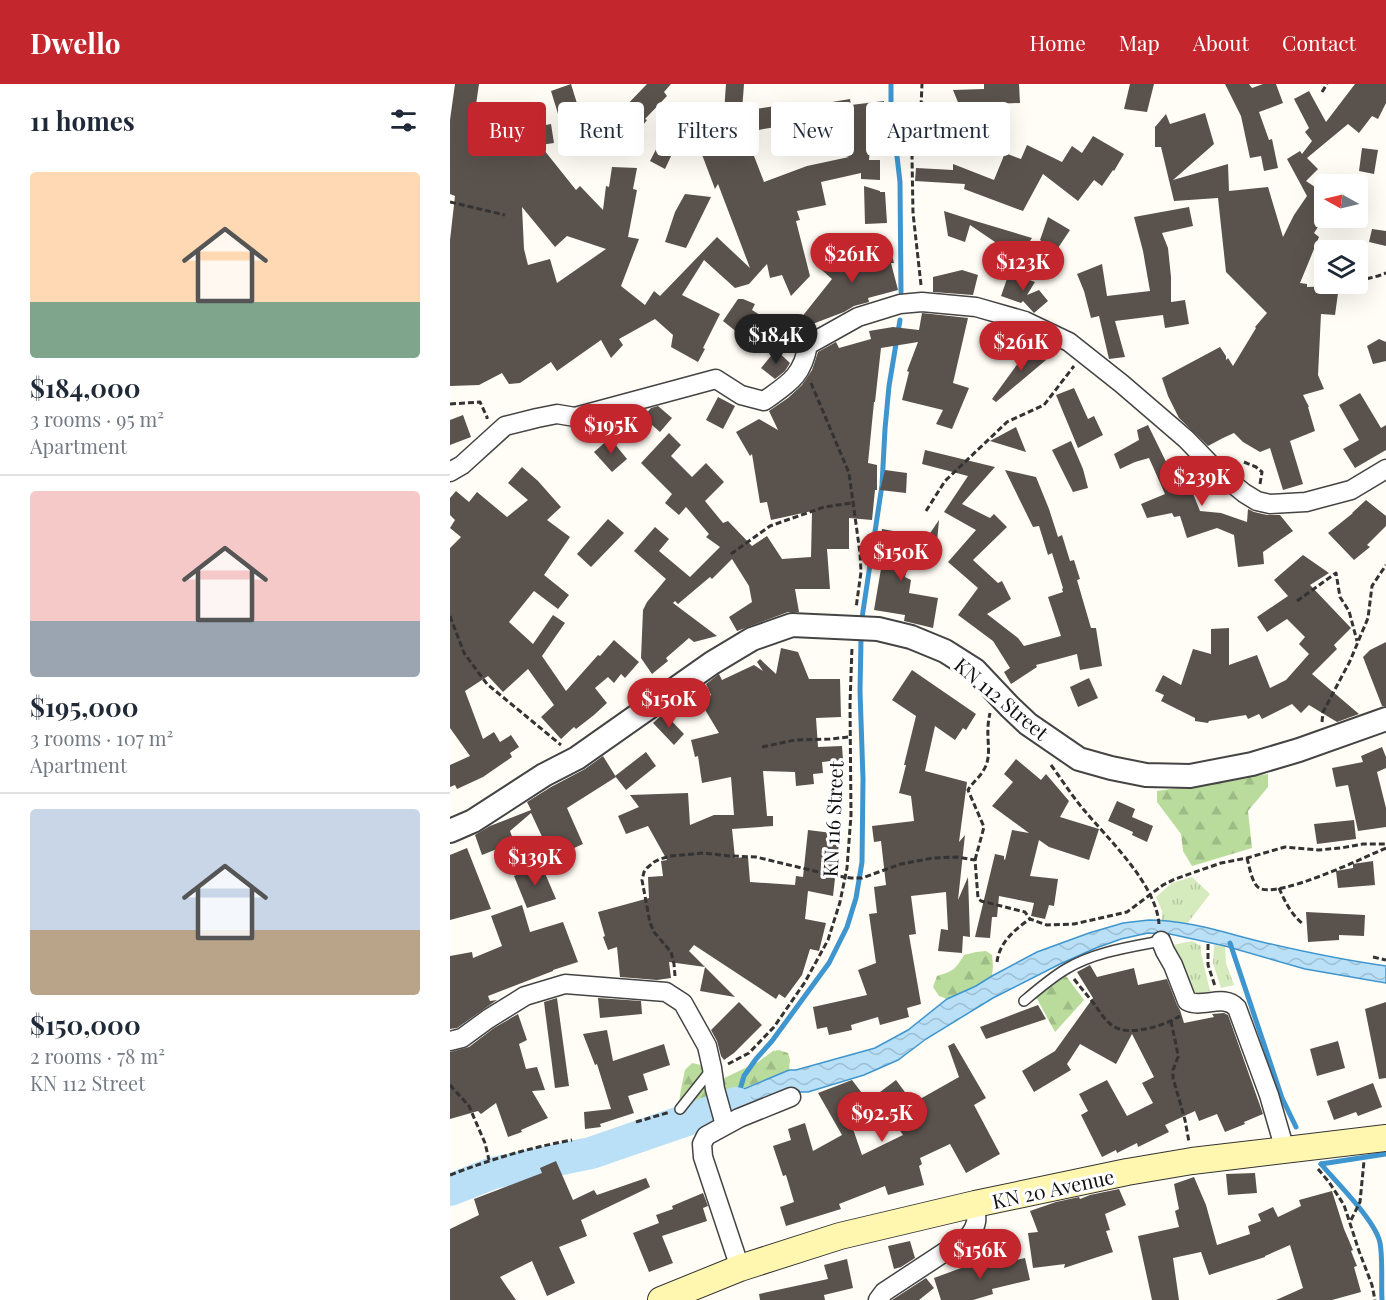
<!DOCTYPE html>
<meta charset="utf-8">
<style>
:root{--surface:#fff;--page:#f2f2f3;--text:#1f2937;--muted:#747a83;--line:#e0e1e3;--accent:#c4262e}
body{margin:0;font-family:"Playfair Display",serif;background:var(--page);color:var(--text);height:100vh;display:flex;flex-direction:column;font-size:22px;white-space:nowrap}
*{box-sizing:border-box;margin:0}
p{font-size:20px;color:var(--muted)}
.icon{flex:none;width:33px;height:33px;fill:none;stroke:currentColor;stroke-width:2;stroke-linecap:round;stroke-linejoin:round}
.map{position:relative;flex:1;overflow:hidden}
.drawer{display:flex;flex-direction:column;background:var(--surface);width:450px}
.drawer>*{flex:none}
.top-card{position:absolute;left:18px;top:18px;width:570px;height:54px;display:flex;gap:12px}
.needle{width:39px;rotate:278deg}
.tools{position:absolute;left:864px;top:90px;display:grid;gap:12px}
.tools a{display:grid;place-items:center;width:54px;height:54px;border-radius:6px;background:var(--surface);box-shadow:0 6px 24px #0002;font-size:30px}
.price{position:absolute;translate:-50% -51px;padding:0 14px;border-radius:21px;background:var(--accent);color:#fff;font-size:20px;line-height:39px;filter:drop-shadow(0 2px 3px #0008)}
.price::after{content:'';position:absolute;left:50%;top:36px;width:18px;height:14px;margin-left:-9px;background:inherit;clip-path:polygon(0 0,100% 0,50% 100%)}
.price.selected{background:#222;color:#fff}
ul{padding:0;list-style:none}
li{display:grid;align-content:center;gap:12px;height:318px;padding:0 30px}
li+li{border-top:2px solid var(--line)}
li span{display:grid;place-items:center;height:186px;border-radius:6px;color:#555}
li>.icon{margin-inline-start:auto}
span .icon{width:108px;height:108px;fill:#fffc;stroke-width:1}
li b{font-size:26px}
h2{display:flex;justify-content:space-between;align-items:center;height:72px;padding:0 30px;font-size:26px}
.chip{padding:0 21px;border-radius:6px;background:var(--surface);box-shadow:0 6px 24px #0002;font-size:21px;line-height:54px}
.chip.selected{background:var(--accent);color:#fff}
header{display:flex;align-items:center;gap:36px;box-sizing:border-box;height:84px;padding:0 30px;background:var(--accent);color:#fff}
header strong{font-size:28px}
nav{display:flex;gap:33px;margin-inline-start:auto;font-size:21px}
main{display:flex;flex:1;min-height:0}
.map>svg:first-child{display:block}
.grass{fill:url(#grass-tufts)}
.forest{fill:url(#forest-firs)}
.water{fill:url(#water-waves);stroke:#3f96cf;stroke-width:1.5}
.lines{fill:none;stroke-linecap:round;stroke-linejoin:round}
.stream{stroke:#3f96cf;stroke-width:5}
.river{stroke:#b9e0f7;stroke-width:32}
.building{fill:#5a524d;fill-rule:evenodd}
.service-casing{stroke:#444;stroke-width:12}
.minor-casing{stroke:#444;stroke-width:21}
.tertiary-casing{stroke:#444;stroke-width:26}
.secondary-casing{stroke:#333;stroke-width:28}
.path{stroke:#333;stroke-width:3;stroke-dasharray:6 3;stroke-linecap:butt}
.service{stroke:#fff;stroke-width:9}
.minor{stroke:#fff;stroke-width:18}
.tertiary{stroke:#fff;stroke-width:22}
.secondary{stroke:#fff6b0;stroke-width:26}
.labels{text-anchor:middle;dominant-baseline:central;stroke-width:6;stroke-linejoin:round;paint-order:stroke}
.street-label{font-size:20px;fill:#111;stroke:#fff}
</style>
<header>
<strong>Dwello</strong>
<nav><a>Home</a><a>Map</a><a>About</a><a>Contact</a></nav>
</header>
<main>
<section class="drawer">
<h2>11 homes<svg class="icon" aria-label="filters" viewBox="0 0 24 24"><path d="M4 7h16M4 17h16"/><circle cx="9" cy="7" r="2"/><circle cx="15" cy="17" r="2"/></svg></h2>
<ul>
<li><span style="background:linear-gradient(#ffd9b3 70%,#7fa58c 0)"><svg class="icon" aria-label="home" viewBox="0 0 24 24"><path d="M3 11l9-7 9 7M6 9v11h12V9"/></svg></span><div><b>$184,000</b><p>3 rooms · 95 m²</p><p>Apartment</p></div></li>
<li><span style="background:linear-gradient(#f6c9c9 70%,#9aa5b1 0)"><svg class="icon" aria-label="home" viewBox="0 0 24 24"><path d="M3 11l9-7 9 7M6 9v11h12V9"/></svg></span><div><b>$195,000</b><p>3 rooms · 107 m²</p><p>Apartment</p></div></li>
<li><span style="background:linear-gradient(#c9d6e8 65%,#b9a48a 0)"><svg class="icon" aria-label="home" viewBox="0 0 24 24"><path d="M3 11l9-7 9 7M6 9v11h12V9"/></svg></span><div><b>$150,000</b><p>2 rooms · 78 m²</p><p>KN 112 Street</p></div></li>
</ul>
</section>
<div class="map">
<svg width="936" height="1216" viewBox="0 0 936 1216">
<defs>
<pattern id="grass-tufts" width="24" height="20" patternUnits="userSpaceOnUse" patternTransform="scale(1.5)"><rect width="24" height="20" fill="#d5ebbd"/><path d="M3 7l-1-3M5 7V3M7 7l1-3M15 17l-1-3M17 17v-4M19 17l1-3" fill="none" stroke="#b6c8a1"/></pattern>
<pattern id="forest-firs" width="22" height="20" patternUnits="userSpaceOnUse" patternTransform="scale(1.5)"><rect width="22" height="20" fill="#b9dc9c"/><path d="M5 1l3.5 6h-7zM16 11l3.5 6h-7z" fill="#9ebc85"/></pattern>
<pattern id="water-waves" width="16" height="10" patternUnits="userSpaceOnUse" patternTransform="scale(1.5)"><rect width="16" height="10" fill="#b9e0f7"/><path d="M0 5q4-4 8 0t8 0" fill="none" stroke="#9ebfd3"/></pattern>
</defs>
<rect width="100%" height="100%" fill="#fffdf5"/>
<g class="grass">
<polygon points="742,793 760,810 737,840 712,836 712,827 706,813 722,799"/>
<polygon points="742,857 751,862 751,869 760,907 745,912 739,910 723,861"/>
<polygon points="764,861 775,862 776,879 784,901 771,904 763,879"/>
</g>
<g class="forest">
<polygon points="818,690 818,703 798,727 802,764 742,782 733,767 731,750 707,718 707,707"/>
<path d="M536,867l6,4 1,11 -1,10 -16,10 -29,13 -8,-3 -6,-9 4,-11c16,-5 18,-6 27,-21l12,-3z"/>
<polygon points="616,892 634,916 605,948 586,913"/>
<polygon points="329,966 338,969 340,976 339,986 277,1011 273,1011 270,996 308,978 323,967"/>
<path d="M242,979l9,2 8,17 4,18c-10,7 -18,12 -30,11l-4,-9 2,-13 4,-19z"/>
</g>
<path class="water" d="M699,836c37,0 73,12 109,21 42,10 85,19 128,25v17l-81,-14 -80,-23 -55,-12 -22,-1 -27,6 -25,9 -36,16 -67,34 -67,41 -28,21 -34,15 -56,17h-14l-55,19 -3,-8 3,-12 50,-21h7l79,-22 33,-18 39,-31 29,-13 16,-10 45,-24 52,-19 34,-10z"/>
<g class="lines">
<g class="stream">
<polyline points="441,0 441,21 450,98 451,208"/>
<polyline points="412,534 432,401 435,345 439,302 450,236"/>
<polyline points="780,859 832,1014 846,1043"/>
<polyline points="286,1019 294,992 306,975 322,957 379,879 397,843 406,814 412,778 413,695 410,607 411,556"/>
<path d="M871,1080c15,18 55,57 59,79 3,15 1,41 2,57"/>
<polyline points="871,1080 936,1070"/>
</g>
<polyline class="river" points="0,1106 43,1089 141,1069 286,1019"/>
</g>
<g class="building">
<path d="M5,0h24l-8,55 80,-15 3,19 -14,2 36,45 4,-4 23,24 3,-24 3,1 3,-20 25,1 -4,21 4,1 -9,47 11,2 -18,47 24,19 9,-14 6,5 57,-59 33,31 -32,-84 -3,5 -14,-37 -1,-39 24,-1 2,-28h18l-2,27 61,-9 5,4 42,-7 1,6 33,-4 1,23h-13l-3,36h11v20l-19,-1v-6l-40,9 5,23 -29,6 3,9 -4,1 14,55 -19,20 -9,-21 -12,3 -3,-14 -18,20 -14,4 -31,-28 -22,35 38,19 -17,34 2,1 -7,13 -27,-15 2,-12 -18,-16 -36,20 4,6 -12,13 -10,-18 -44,31 -6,-9 -31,21 -11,1 -7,-11 -23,12 -29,1v-146l5,-44 -5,-2v-74zM356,38l3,21 40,14 -42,9 -43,16 -20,-52h14zM72,123l33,40 12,-11 39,13 -49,34 -7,-24 -22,6 -4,-16z"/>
<polygon points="121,0 133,39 113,46 101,7"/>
<polygon points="197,0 221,0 214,8 217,12 195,35 197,36 179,59 158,42 170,26 171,27"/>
<polygon points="534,0 569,0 570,19 540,20 540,65 503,64 504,43 518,43 503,6 534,5"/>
<polygon points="680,0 704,0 697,28 674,25"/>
<polygon points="775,0 799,0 802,4 813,0 826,0 833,19 809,28 819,56 822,55 828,84 814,87 811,72 800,74 791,32"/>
<polygon points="905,0 936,0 936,19 928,35 922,32 909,49 898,40 857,74 868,85 856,97 874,109 874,134 864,149 869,153 850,199 857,200 857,203 889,202 885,231 871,230 868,291 874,305 853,311 859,323 858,323 865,347 840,357 853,400 833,406 820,364 810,368 793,358 784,349 773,354 758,362 729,334 718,312 712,294 770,263 776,272 776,276 778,274 783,282 806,244 805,243 817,229 776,188 768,114 724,117 711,63 705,63 705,43 716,30 720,40 755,29 764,60 723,96 778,80 779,107 818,103 833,153 844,131 857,112 837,75 850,67 852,70 862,57 855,48 859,44 844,15 859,7 876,38"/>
<polygon points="216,46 230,53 215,85 200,77"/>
<polygon points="643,52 674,70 664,87 663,86 652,102 644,96 628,117 593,90 573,127 514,105 515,100 465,97 466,84 503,86 503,80 544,96 555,69 571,75 577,61 612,78 622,62 632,69"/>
<polygon points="912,64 928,66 924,90 909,87"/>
<polygon points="414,102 430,107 430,108 435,108 437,139 415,140"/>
<polygon points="235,110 261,113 236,164 215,158 225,128"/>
<polygon points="739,123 743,142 712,149 718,164 721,193 721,218 735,216 739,240 715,244 713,231 665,237 675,273 659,275 649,232 641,234 634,207 627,190 652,180 657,212 700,207 693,167 684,133"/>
<polygon points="494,127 522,136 582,154 565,179 545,165 548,160 520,141 515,158 498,152"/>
<polygon points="598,133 620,146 606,167 590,156"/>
<polygon points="922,145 936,147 936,162 919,158"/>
<polygon points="439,160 444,179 441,179 448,206 418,214 419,218 404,222 394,228 339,249 382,195 365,180 417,167 416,165"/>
<polygon points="512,186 528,191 523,211 483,208 483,193"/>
<polygon points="559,189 585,198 577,211 589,206 598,217 584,229 573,217 571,219 551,212"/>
<polygon points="288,215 293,215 305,220 302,226 310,231 303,236 308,241 308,246 298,257 273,237"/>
<polygon points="472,229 518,234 503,299 519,304 502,345 486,340 493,326 452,316 459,288 457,287 468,258 431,264 425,318 424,318 418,379 427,381 427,406 425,406 422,436 399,434 399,465 377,465 380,505 345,505 349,528 338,528 287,547 279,533 302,518 299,502 282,475 262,495 260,493 228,520 225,517 223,519 267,552 244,558 239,554 216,574 218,577 202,590 191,574 193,526 197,518 216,495 184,467 205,443 219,455 209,467 240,493 270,463 256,453 259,450 236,423 229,431 215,419 222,410 191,379 219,349 231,361 221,372 242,393 256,379 274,398 255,417 273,439 278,437 302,462 317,452 332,475 361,473 362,427 321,436 317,418 310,419 302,370 300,372 286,348 309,335 328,346 319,327 338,314 352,301 362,286 368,268 386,258 389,264 421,255 419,247 443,243 469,246"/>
<polygon points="929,255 936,258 936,277 923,280 917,262"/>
<polygon points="581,262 596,276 546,318 542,315 574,271"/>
<polygon points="326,266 340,279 335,287 325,295 311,284"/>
<polygon points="624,304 638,335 644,332 653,351 628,364 606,311"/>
<polygon points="910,309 931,344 936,341 936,366 905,384 893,365 909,356 889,321"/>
<polygon points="268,313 285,322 273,345 256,336"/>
<polygon points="208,322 222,334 210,348 193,333 201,324"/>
<polygon points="13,331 21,353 0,361 0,336"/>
<polygon points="698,341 724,394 728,392 731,398 738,397 750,427 771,429 797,438 798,425 804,428 817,431 830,431 843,447 813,468 814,480 788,483 784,451 767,444 737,454 730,432 724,433 722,429 697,434 691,420 715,410 699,374 685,378 670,385 664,370 689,356 687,346"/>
<polygon points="566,343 576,368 540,357"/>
<polygon points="160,354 177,375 162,388 144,368"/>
<polygon points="621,357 633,385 638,404 623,408 602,366"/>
<polygon points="475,366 545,383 512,420 540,434 544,430 557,443 523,476 548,499 552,497 561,515 537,530 568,554 574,562 611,552 598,513 613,508 612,505 613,504 602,469 598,471 589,442 583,443 555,386 586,393 599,425 608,453 612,451 620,477 624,476 630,495 627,496 641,544 646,544 652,582 630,586 627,570 586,581 587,583 561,600 554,588 560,584 543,557 508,531 528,504 498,478 526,446 494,428 518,392 472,380"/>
<polygon points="72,383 88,397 111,423 97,436 120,453 94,491 119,511 108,525 84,507 59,538 83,560 103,531 115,539 92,572 116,607 148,571 150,572 164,556 189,578 175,594 171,590 164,599 158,593 145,604 157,619 144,631 126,645 124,643 111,655 91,633 104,621 78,585 53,608 38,592 15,607 33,655 44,648 50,658 61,651 69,663 60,669 62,673 33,693 7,705 5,701 0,703 0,681 20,672 0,644 0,464 11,453 0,444 5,436 0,431 0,414 6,407 19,418 27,408 57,433 78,416 58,399"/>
<polygon points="435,386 457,389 456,409 430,406"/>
<polygon points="916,416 936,432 936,442 917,461 920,463 904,476 878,449 903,429 902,429"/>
<polygon points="158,435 174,449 141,483 127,470"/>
<polygon points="489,436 485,479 461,477"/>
<polygon points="432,445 466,451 455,493 461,496 459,509 488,514 483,544 454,537 455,531 424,526 433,473 429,472"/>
<polygon points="853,471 879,489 860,501 901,544 884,561 887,565 862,590 909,630 887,638 859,621 851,629 842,620 812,635 809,630 798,635 796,631 759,637 758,639 745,637 745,634 711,617 714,611 705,607 713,591 731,601 743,565 761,570 761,545 779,544 779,581 807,571 820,604 836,596 859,570 849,560 855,553 837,535 817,548 807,533 838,512 824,496"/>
<polygon points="936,558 936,622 932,622 913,573 920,566"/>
<polygon points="331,564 348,568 359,595 390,595 391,633 366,634 368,663 392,662 393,676 372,678 373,689 363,690 364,700 346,702 345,688 313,687 317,732 323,732 323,742 282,745 285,774 298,773 300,798 345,801 346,792 353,793 358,746 390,750 383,812 358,807 355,835 376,839 369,867 360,865 352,891 335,914 329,910 326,915 244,861 239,867 285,913 250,907 255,883 219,878 221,894 207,896 170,893 167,863 158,866 153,853 155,852 148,828 199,814 198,793 213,792 211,777 217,776 198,742 176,750 168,732 189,723 180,711 238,709 240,741 264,731 284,731 281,693 252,699 248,672 245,673 241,656 269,649 251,619 261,611 256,600 269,590 272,596 304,581 313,587 307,578 310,575 326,590"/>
<polygon points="462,586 526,630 516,646 513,644 505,656 485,642 475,687 517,698 509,758 515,751 508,816 518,793 520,853 513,852 512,869 488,867 491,845 498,846 496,808 461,812 466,850 459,851 471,920 457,924 459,933 430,941 428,933 401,941 402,946 379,951 377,943 367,945 363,923 417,911 408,886 426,879 419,830 427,829 424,803 436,801 431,757 424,758 422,742 464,737 461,712 449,709 456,681 454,681 466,632 442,616"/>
<polygon points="639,594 648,614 628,623 620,603"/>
<polygon points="214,629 234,650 224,661 203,639"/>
<polygon points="932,663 936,673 936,684 927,688 936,724 936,743 908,747 898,701 886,703 882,684 913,678 911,672"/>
<polygon points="196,668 206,682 176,706 165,692"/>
<polygon points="153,672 166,693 117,724 133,760 102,774 81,729 60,747 64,758 32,771 25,751 40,742 81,726 77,718 101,703 135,685"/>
<polygon points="566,675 591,696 596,690 619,717 610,733 649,745 639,776 599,763 589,756 580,792 608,795 604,822 599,821 595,835 581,832 584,819 549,812 547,833 542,833 540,854 525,853 545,770 554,772 554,775 555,776 562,746 579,749 542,722 563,698 554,690"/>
<polygon points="667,717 685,725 682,733 703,742 697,758 682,751 683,748 658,737"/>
<polygon points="904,736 906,755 867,760 864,740"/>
<polygon points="17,764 41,825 0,836 0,771"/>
<polygon points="923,777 925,801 888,804 886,787 903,784 903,780"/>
<polygon points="91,780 106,815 77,824 64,792"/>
<polygon points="72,821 80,848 113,838 128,878 103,886 103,887 38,912 40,917 47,916 7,944 0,945 0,872 22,868 23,874 52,862 41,832"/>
<polygon points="856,828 915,831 914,852 889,851 889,856 858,858"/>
<polygon points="640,881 647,893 684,884 688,901 717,895 727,921 730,926 734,939 764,933 762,930 774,929 778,931 813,1030 794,1038 795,1040 775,1048 767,1030 749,1037 745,1027 715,1041 719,1048 688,1063 687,1059 667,1069 666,1066 652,1073 631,1031 638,1027 629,1010 657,996 677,1032 703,1019 692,999 704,993 682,950 666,980 630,960 617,980 621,986 584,1008 572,987 605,967 643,914 627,888"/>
<polygon points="107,914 119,1002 105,1004 94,918"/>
<polygon points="148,914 191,917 192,930 150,934"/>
<polygon points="289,918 312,941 284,969 274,976 271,972 267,957 261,946"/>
<polygon points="936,918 936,994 929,995 915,925"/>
<polygon points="588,921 596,935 536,955 530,943"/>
<polygon points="68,930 77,956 69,960 76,985 87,983 95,1006 82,1007 98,1034 71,1046 72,1048 58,1053 46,1019 31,1030 28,1027 0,1035 0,968 19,963 44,944"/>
<polygon points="157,946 163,977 214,960 220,981 193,990 198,1006 178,1012 184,1029 150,1040 151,1043 135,1045 134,1028 161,1025 147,980 145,981 133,950"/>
<polygon points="888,957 895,984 867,992 860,965"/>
<path d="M504,959l32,55 -12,7 26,49 -34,19 -16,-29 -30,14 2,6 -3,2 5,19 -36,10 -3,-9 -46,18 2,5 -55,17 -6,-19 14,-5 -8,-27 -3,1 -10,-30 18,-6 -3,-11 17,-6 8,28 29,-16 -24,-42 34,-13 16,21 28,-21 17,23 46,-26 -11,-31zM437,1028l16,23 -41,20 -9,-26z"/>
<polygon points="923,999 932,1023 908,1032 906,1028 884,1036 877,1017"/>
<polygon points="106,1077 123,1116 144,1106 147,1111 196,1094 200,1103 131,1136 137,1152 109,1163 125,1199 97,1212 82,1177 50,1193 66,1216 0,1216 0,1145 29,1131 24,1115 92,1089 90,1084"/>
<polygon points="805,1089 807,1109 778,1111 776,1090"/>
<polygon points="744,1093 756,1121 767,1161 800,1150 798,1142 811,1137 808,1130 823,1123 828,1133 851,1122 849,1116 882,1107 894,1145 903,1166 901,1167 907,1182 904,1183 911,1208 882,1216 826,1216 853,1204 840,1161 815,1172 815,1173 759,1191 751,1168 723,1174 729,1216 702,1216 688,1152 729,1143 725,1127 729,1125 724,1100"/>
<polygon points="669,1105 676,1121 655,1130 660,1146 656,1147 663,1168 614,1184 615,1180 583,1184 578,1149 588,1148 580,1127 606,1118 629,1113 630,1115 640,1111"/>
<polygon points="253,1109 258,1122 253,1124 257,1137 212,1152 223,1179 199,1188 183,1149 209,1139 206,1131 223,1125 222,1122"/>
<polygon points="460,1157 465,1174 451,1183 444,1185 438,1162"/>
<polygon points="575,1174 580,1196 542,1205 543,1210 523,1216 491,1216 484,1194 530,1177 531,1179 534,1178 535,1183"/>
<polygon points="397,1175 403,1204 374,1211 375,1216 310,1216 309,1210 378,1195 374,1181"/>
<polygon points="476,1194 484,1204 469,1216 442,1216"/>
</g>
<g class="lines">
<defs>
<g id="service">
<path d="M574,917c13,-11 27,-23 42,-32 28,-17 64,-22 95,-28"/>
<polyline points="230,1025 261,986"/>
</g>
<g id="minor">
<path d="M0,388l12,-7 43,-39 32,-8 20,-4 18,3 141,-38 25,16 23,6c25,-18 38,-24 44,-56l50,-28 42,-13 22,-2 54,5 49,14 44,21 53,42 64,55 30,31 28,23 13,8 13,3 36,-2 45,-12 35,-21"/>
<path d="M711,857l4,10 8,14 14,36c15,8 37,-8 50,7l32,87 16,55"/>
<polyline points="0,957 12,954 38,935 75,912 115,900 216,908 233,919 257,962 262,984 265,1005 275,1041"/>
<polyline points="290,1184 253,1073 252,1060 256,1052 289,1034 341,1013"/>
<path d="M428,1216l6,-8 85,-56c9,-12 8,-17 6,-32"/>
</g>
<polyline id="tertiary" points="0,747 23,737 94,691 127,674 262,579 302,555 342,541 428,545 461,553 495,567 525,586 560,623 578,640 629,675 661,684 696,691 740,692 802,680 849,666 936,635"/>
<polyline id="secondary" points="211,1216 290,1184 390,1152 525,1120 677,1088 742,1077 936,1054"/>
</defs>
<use href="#service" class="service-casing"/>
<use href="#minor" class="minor-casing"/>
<use href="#tertiary" class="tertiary-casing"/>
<use href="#secondary" class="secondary-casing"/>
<g class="path">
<polyline points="872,8 877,0"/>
<polyline points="0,118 55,131"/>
<polyline points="908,197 928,192 936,189"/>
<polyline points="471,201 463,129 462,73 466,41 471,23 472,0"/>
<polyline points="361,299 399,389 410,469 411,488 406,524"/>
<polyline points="0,320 30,318 37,333 37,335"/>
<polyline points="794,378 806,383 812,388 810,400"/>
<polyline points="476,427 495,397 557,338 594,321 624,282"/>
<polyline points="281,470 320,442 374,423 402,419"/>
<polyline points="847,517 886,489 890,513 899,527 907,557"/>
<polyline points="0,532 14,569 37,600 111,661"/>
<polyline points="872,638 873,628 900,577 918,534 922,502 936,481"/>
<polyline points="312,663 345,656 380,655 399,653"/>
<path d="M601,681c11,15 21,31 33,45 25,30 72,74 75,114"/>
<path d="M797,774c2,7 5,26 12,30 19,11 106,-31 127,-40"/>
<path d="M525,776l9,-33 -16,-37c4,-7 11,-12 15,-19 9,-13 4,-28 5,-43 0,-5 1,-10 2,-15"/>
<path d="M829,804c6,14 12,26 24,36"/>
<polyline points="758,860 758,881 765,902"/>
<polyline points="923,873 936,876"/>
<path d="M547,878c2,-19 18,-33 33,-43"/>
<polyline points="225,892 224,880 221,868 204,848 200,839 192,796 194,788 197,784 204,778 210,775 221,772 254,769 280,772 306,773 381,791 401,794 412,794 451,780 483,774 507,773 525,776 528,814 531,817 575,828 580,835 597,841 624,840 677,828 713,801 725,795 771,779 797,774 835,763 868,766 891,764 913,760 936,760"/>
<path d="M624,895c7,9 14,17 21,26 5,7 10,16 18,21 16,11 51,0 67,-10"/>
<polyline points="721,937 727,966 728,973 723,986 723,994 735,1036 739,1058"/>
<polyline points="278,980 299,969 324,943 355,898 378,856 390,818 397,784 401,731 400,620 402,563"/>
<polyline points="0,1001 19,1022 35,1059 39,1076"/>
<polyline points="186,1038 220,1028"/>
<polyline points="868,1085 879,1098 894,1121 909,1167 922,1201 925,1216"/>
<path d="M0,1091c42,-16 78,-27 122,-35"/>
<polyline points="901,1136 910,1118 914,1077"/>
</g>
<use href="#service" class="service"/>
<use href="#minor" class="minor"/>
<use href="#tertiary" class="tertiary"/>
<use href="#secondary" class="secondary"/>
</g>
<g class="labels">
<g class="street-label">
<text transform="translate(552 614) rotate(40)">KN 112 Street</text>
<text transform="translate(382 735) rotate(-87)">KN 116 Street</text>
<text transform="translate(603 1104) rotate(-12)">KN 20 Avenue</text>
</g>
</g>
</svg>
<div class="tools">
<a><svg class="needle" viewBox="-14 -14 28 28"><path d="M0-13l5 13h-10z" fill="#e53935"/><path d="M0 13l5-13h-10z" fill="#747a83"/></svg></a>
<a><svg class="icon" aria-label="layers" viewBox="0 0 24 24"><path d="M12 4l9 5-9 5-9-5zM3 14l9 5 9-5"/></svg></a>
</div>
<b class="price" style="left:402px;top:200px">$261K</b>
<b class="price" style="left:573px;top:208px">$123K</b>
<b class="price selected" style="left:326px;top:281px">$184K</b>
<b class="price" style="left:571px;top:288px">$261K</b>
<b class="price" style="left:161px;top:371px">$195K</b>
<b class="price" style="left:752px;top:423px">$239K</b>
<b class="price" style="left:451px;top:498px">$150K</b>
<b class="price" style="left:219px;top:645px">$150K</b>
<b class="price" style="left:85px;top:803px">$139K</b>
<b class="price" style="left:432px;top:1059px">$92.5K</b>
<b class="price" style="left:530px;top:1196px">$156K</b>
<div class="top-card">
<a class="chip selected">Buy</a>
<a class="chip">Rent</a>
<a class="chip">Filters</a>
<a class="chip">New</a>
<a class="chip">Apartment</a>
</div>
</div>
</main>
